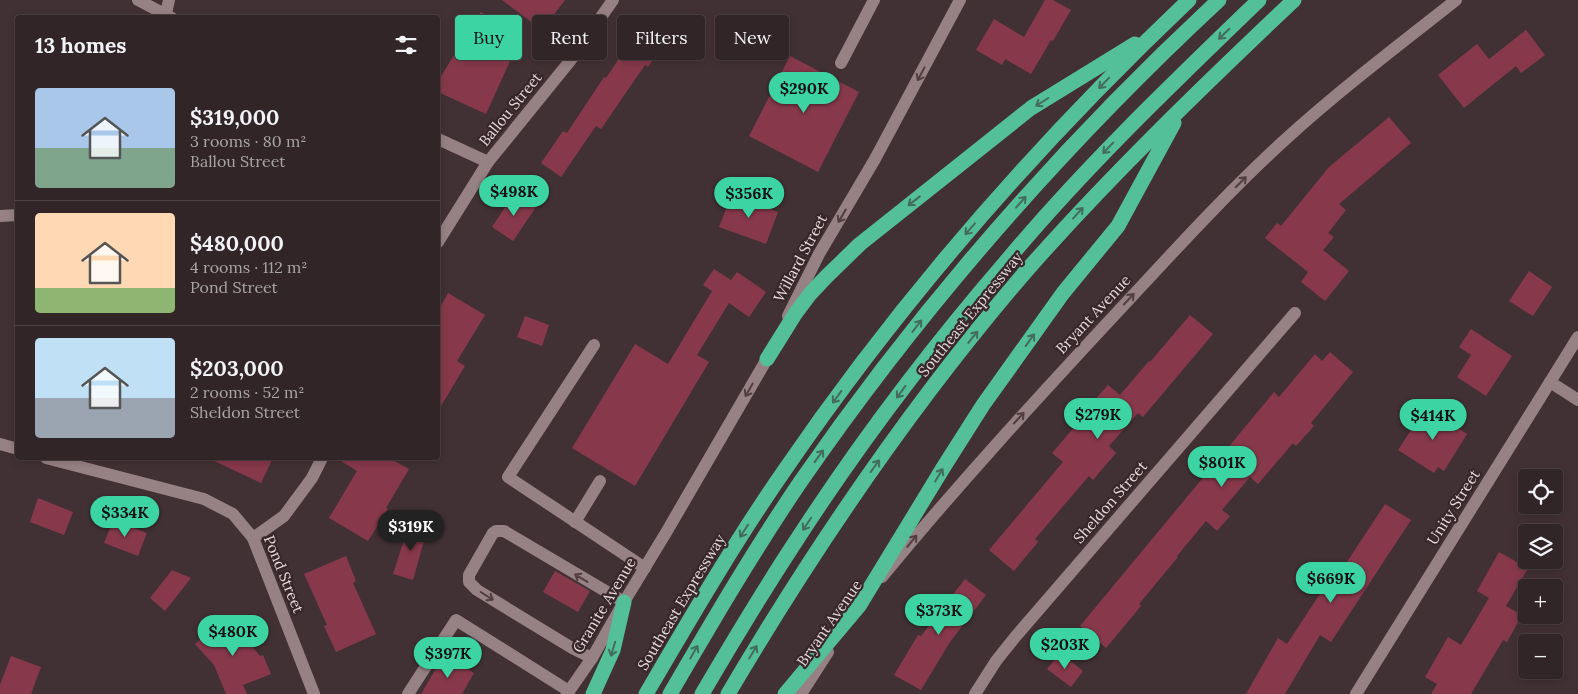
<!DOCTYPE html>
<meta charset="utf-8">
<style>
:root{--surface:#322527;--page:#3a2d2f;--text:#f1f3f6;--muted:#a8a5a7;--line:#4d4244;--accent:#3dd4a3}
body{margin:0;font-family:Lora,serif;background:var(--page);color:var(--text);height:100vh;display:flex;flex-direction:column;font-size:19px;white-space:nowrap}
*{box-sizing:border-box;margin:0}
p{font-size:16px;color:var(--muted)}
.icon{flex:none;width:28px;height:28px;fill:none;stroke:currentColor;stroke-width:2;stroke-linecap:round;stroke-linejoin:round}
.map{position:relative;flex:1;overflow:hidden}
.sheet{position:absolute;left:15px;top:15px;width:425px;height:445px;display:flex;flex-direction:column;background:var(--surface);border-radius:5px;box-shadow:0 2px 8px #0003,0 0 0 1px var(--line)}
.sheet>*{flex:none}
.guide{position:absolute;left:455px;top:15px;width:475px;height:45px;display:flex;gap:10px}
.buttons{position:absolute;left:1518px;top:469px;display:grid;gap:10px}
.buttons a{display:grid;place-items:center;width:45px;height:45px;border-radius:5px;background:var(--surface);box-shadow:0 2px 8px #0003,0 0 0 1px var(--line);font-size:25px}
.price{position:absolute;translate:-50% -42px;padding:0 11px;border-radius:18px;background:var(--accent);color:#111;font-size:16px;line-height:32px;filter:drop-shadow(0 1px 2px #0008)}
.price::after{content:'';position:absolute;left:50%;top:30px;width:15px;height:11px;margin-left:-8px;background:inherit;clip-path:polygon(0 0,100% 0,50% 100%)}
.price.selected{background:#222;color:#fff}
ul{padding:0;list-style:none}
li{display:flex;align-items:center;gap:15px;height:125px;padding:0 20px}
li+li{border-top:1px solid var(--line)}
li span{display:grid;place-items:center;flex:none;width:140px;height:100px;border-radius:5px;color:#555}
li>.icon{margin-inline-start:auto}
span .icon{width:60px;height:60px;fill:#fffc;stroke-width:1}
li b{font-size:21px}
h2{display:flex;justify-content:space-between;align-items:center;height:60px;padding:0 20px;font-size:21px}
.tag{padding:0 18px;border-radius:5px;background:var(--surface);box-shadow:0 2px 8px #0003,0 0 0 1px var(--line);font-size:18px;line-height:45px}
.tag.selected{background:var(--accent);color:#111}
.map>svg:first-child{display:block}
.building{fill:#87394b}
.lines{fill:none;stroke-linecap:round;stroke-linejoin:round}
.service{stroke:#968285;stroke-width:12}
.minor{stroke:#968285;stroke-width:12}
.secondary{stroke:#968285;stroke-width:12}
.motorway{stroke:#53c099;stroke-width:15}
.oneway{stroke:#446c5c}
.oneway2{stroke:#503e41}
.labels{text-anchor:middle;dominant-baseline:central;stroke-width:4.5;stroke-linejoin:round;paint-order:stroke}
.street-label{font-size:15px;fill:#e4d9db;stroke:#38272a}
</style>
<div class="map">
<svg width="1578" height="694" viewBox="0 0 1578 694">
<rect width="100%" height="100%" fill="#423134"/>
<g class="building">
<polygon points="502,0 565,0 542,30"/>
<polygon points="1045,0 1053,0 1071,10 1053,41 1051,40 1031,74 1005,59 1002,65 976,50 994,19 1024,37"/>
<polygon points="481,12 500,25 483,49 510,61 486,114 438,92 438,81"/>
<polygon points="649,14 673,30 648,67 645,65 601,129 596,126 561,177 541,163 563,131 567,133 604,77 606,78"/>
<polygon points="1526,30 1545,55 1521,73 1516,66 1464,108 1438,75 1477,44 1489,59"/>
<polygon points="790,56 859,92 818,172 749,136"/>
<polygon points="1389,117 1411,143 1339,204 1346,210 1328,233 1334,237 1323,250 1349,271 1325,301 1301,282 1308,272 1265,238 1277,223 1281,226 1329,167"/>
<polygon points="514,194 536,207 513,241 492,227"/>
<polygon points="732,194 778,212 766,244 719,227"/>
<polygon points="714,269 731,280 737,272 766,292 749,317 729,303 697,355 709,362 635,486 572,448 635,344 668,364 712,291 703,285"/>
<polygon points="1529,271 1552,287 1533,316 1509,301"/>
<polygon points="448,293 485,315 457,361 465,366 438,411 438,311"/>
<polygon points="1190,315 1213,334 1143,417 1138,413 1109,446 1116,453 1093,480 1089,476 1035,539 1038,542 1014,571 989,550 1063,462 1052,453 1077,424 1075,422 1108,385 1120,395 1149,361 1150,362"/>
<polygon points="525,316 549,325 542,346 517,337"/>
<polygon points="1471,329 1512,356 1486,396 1457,377 1471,355 1459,347"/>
<polygon points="1330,352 1353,372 1311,423 1314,426 1296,446 1293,443 1258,484 1250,477 1222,510 1230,516 1217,531 1206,521 1177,556 1178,557 1139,604 1141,606 1106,648 1080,626 1274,392 1279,397 1315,354 1322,361"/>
<polygon points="1426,407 1467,434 1444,471 1438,467 1434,473 1398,450"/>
<polygon points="208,458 273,458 261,483"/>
<polygon points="336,458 389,458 409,469 386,508 388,509 368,541 329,518 357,471"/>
<polygon points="38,498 73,512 64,535 30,522"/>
<polygon points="1385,504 1411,520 1331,642 1320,635 1285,694 1246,694 1278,638 1287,644 1339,565 1343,568"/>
<polygon points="113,520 147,533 138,556 104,543"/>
<polygon points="410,521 427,530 413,580 393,574"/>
<polygon points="1499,552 1528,568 1506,606 1522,615 1507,642 1503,640 1471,694 1431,694 1437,684 1425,677 1448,637 1461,645 1489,598 1477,591"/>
<polygon points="346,556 356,581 353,583 376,634 336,652 324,626 327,625 304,574"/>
<polygon points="172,570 191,578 165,611 150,598"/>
<polygon points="555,571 590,591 578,612 543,592"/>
<polygon points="965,579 986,595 950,642 921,690 894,675 918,635 921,636"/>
<polygon points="226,616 260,656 263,655 271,674 243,685 247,694 226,694 214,665 195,644"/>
<polygon points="1060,653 1083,671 1071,687 1047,669"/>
<polygon points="444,655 474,673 462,694 421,694"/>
<polygon points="11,656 41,667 31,694 0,694 0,685"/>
</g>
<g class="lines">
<g class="service">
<polyline points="841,63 874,0"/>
<polyline points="594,345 508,477 645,568"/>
<polyline points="575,522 600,481"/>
<polyline points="592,658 572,648 477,590 469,582 469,575 493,533 496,531 504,531 624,602"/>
<polyline points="408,694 456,620 569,691"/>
</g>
<g class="minor">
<polyline points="138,0 172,18"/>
<polyline points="165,18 169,0"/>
<polyline points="438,139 488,162"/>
<polyline points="0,216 18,215"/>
<polyline points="438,242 488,162 570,61 613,0"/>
<polyline points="1550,382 1578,400"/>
<polyline points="0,444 18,449"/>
<polyline points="46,458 204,499 233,514 253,538 314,694"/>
<polyline points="253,538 284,516 312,478 322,458"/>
<polyline points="975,694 996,661 1016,636 1295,313"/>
<polyline points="1356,694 1578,337"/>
</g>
<g class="secondary">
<polyline points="788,316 819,254 875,159 960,0"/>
<path d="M882,577c73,-89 150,-173 228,-257 58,-62 115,-126 178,-183 53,-48 111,-92 168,-137"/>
<polyline points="567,694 592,658 624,602 667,531 771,352"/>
<polyline points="801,694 828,652"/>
</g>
<g class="motorway">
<polyline points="767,359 795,314 810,294 826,277 860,244 1031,108 1135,44"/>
<polyline points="593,694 613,650 624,602"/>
<path d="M646,694c44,-75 88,-151 138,-223 117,-171 254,-328 405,-471"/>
<path d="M670,694c42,-72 84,-144 131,-213 121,-175 262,-336 418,-481"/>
<path d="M702,694c30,-51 61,-103 94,-153 64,-99 136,-194 213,-283 77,-92 164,-175 250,-258"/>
<path d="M728,694c88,-149 186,-293 299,-424 84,-95 175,-183 267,-270"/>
<polyline points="785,694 859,606 943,468 983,405 1063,293 1118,226 1174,123"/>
</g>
</g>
<defs><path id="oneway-shaft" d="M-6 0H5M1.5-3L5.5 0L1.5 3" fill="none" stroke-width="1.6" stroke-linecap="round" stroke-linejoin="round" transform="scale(1.25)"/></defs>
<g class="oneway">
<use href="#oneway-shaft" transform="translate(1224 34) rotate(136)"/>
<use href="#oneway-shaft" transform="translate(1104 83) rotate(134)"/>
<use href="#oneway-shaft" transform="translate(1042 102) rotate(148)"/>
<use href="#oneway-shaft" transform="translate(1108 148) rotate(134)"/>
<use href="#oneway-shaft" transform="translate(914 201) rotate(142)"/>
<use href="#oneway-shaft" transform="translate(1021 202) rotate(-48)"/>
<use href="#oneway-shaft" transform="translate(1078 213) rotate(-48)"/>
<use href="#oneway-shaft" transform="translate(970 229) rotate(131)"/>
<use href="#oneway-shaft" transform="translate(917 326) rotate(-52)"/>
<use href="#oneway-shaft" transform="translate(973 337) rotate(-51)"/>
<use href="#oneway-shaft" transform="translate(1030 340) rotate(-54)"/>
<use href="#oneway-shaft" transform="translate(901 392) rotate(126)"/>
<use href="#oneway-shaft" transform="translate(837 397) rotate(126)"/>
<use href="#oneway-shaft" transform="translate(819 456) rotate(-54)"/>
<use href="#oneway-shaft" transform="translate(875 466) rotate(-54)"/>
<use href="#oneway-shaft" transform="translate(939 475) rotate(-59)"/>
<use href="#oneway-shaft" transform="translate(807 524) rotate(124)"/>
<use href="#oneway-shaft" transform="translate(744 531) rotate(123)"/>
<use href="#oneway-shaft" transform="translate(613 649) rotate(107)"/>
<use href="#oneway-shaft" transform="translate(694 652) rotate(-60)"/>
<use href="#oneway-shaft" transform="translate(753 652) rotate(-59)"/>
</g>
<g class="oneway2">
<use href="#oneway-shaft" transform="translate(921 74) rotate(118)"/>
<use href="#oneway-shaft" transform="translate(1241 182) rotate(-45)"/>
<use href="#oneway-shaft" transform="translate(842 216) rotate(120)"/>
<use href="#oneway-shaft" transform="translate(1129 299) rotate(-47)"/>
<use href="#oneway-shaft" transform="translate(749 390) rotate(120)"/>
<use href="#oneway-shaft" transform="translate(1019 418) rotate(-47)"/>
<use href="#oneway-shaft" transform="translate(912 541) rotate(-51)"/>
<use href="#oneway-shaft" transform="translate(581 578) rotate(-149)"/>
<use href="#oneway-shaft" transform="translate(487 596) rotate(32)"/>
</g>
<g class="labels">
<g class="street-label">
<text transform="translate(510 109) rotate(-51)">Ballou Street</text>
<text transform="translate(800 258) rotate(-62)">Willard Street</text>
<text transform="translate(970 314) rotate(-51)">Southeast Expressway</text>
<text transform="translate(1093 314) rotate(-47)">Bryant Avenue</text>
<text transform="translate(1110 502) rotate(-49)">Sheldon Street</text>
<text transform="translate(1453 507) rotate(-58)">Unity Street</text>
<text transform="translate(284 574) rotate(68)">Pond Street</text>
<text transform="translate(681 602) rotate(-59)">Southeast Expressway</text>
<text transform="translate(604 605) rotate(-59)">Granite Avenue</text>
<text transform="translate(829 623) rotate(-55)">Bryant Avenue</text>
</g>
</g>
</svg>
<div class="buttons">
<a><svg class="icon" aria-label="locate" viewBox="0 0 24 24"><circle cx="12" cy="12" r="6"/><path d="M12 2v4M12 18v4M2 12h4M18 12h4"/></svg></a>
<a><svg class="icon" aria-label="layers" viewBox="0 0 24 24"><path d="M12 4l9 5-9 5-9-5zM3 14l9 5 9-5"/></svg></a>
<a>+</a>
<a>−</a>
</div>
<b class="price" style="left:804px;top:114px">$290K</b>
<b class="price" style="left:514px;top:217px">$498K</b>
<b class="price" style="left:749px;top:219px">$356K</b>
<b class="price" style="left:1098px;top:440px">$279K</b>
<b class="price" style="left:1433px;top:441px">$414K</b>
<b class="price" style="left:1222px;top:488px">$801K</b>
<b class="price" style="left:125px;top:538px">$334K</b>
<b class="price selected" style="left:411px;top:552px">$319K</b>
<b class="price" style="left:1331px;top:604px">$669K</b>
<b class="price" style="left:939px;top:636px">$373K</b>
<b class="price" style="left:233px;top:657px">$480K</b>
<b class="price" style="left:1065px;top:670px">$203K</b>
<b class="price" style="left:448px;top:679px">$397K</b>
<div class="guide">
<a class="tag selected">Buy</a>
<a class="tag">Rent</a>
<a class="tag">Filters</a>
<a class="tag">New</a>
</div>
<section class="sheet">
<h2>13 homes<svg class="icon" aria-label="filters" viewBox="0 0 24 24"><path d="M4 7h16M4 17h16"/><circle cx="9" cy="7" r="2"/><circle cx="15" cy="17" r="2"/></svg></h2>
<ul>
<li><span style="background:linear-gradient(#a9c7e8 60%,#7fa58c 0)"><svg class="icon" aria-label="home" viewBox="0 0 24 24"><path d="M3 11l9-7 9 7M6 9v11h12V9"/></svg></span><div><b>$319,000</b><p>3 rooms · 80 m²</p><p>Ballou Street</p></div></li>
<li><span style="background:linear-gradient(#ffd9b3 75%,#8fb573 0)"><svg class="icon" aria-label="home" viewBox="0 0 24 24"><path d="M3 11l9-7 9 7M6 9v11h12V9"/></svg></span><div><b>$480,000</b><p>4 rooms · 112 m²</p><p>Pond Street</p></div></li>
<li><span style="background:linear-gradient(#bfe0f5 60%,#9aa5b1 0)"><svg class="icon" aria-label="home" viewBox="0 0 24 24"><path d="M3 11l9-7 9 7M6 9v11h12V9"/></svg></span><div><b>$203,000</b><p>2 rooms · 52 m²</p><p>Sheldon Street</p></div></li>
</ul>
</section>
</div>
